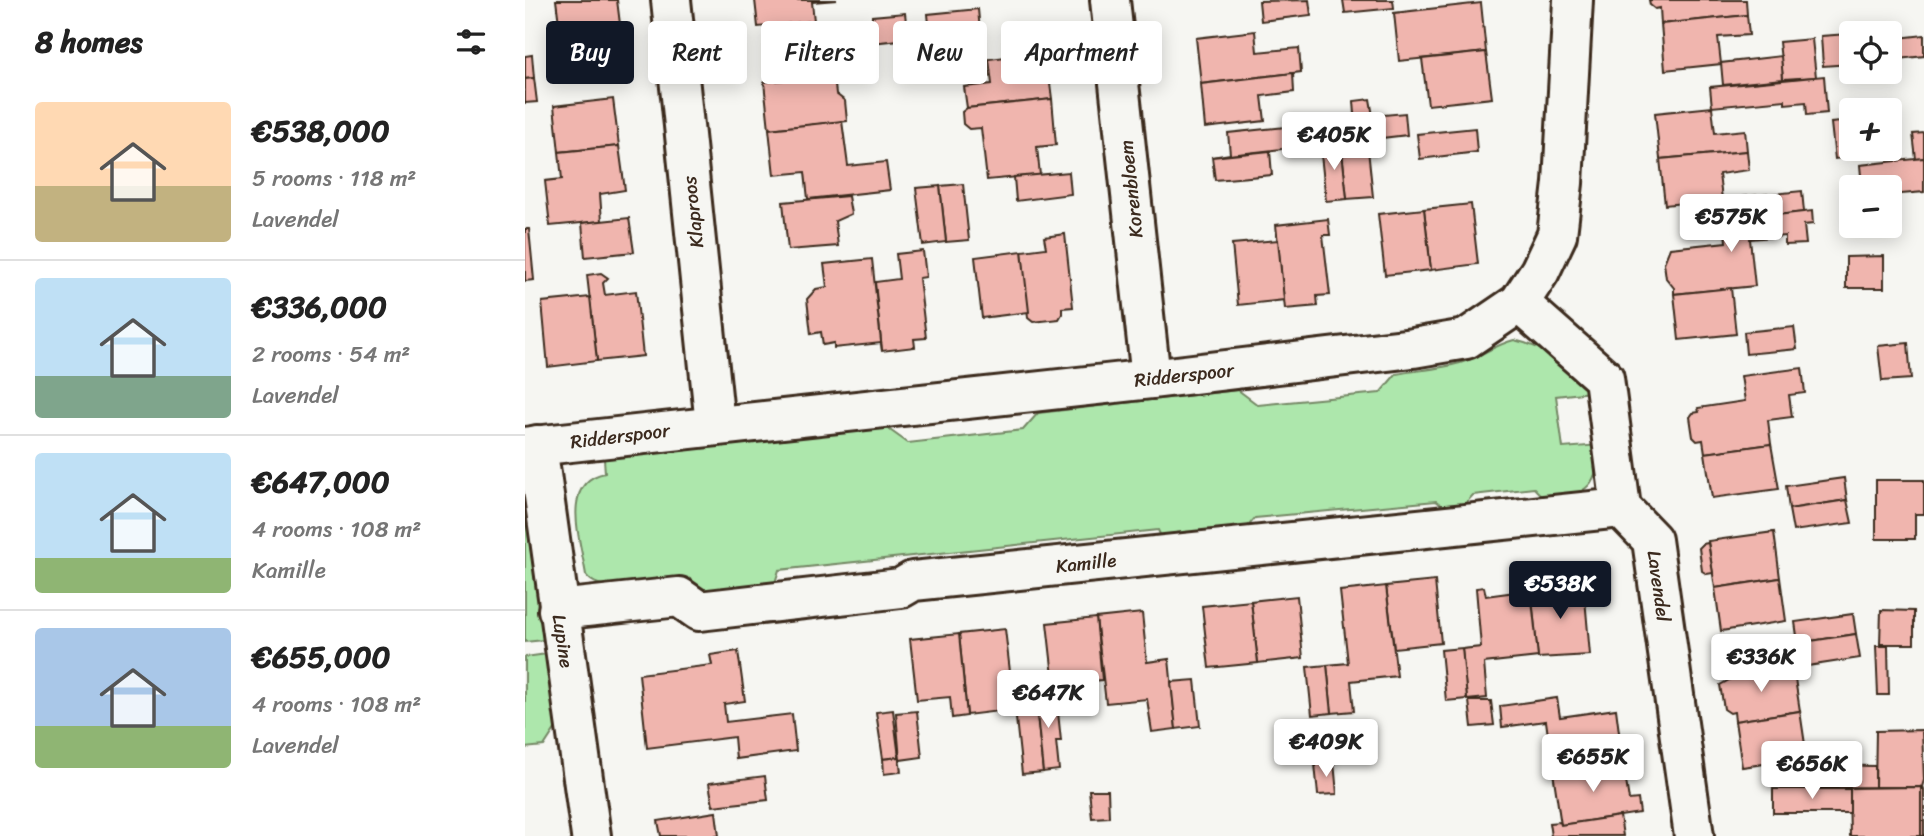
<!DOCTYPE html>
<meta charset="utf-8">
<style>
:root{--surface:#fff;--page:#f6f6f6;--text:#222;--muted:#767676;--line:#e0e0e0;--accent:#111827}
body{margin:0;font-family:Sriracha,sans-serif;background:var(--page);color:var(--text);height:100vh;display:flex;flex-direction:column;font-size:26px;white-space:nowrap}
*{box-sizing:border-box;margin:0}
p{font-size:23px;color:var(--muted)}
.icon{flex:none;width:38px;height:38px;fill:none;stroke:currentColor;stroke-width:2;stroke-linecap:round;stroke-linejoin:round}
.map{position:relative;flex:1;overflow:hidden}
.drawer{display:flex;flex-direction:column;background:var(--surface);width:525px}
.drawer>*{flex:none}
.guide{position:absolute;left:21px;top:21px;width:665px;height:63px;display:flex;gap:14px}
.buttons{position:absolute;left:1314px;top:21px;display:grid;gap:14px}
.buttons a{display:grid;place-items:center;width:63px;height:63px;border-radius:7px;background:var(--surface);box-shadow:0 4px 18px #0003;font-size:35px}
.price{position:absolute;translate:-50% -60px;padding:0 16px;border-radius:7px;background:#fff;color:#222;font-size:23px;line-height:46px;filter:drop-shadow(0 2px 4px #0008)}
.price::after{content:'';position:absolute;left:50%;top:42px;width:21px;height:16px;margin-left:-10px;background:inherit;clip-path:polygon(0 0,100% 0,50% 100%)}
.price.selected{background:var(--accent);color:#fff}
ul{padding:0;list-style:none}
li{display:flex;align-items:center;gap:21px;height:175px;padding:0 35px}
li+li{border-top:2px solid var(--line)}
li span{display:grid;place-items:center;flex:none;width:196px;height:140px;border-radius:7px;color:#555}
li>.icon{margin-inline-start:auto}
span .icon{width:84px;height:84px;fill:#fffc;stroke-width:1}
li b{font-size:30px}
h2{display:flex;justify-content:space-between;align-items:center;height:84px;padding:0 35px;font-size:30px}
.pill{padding:0 24px;border-radius:7px;background:var(--surface);box-shadow:0 4px 18px #0003;font-size:24px;line-height:63px}
.pill.selected{background:var(--accent);color:#fff}
main{display:flex;flex:1;min-height:0}
.map>svg:first-child{display:block}
.green{fill:#ade7ac;stroke:#748865;stroke-width:2}
.building{fill:#f0b5ae;stroke:#3b2a1e;stroke-width:2}
.lines{fill:none;stroke-linecap:round;stroke-linejoin:round}
.minor-casing{stroke:#3b2a1e;stroke-width:44}
.minor{stroke:#f6f6f2;stroke-width:38}
.labels{text-anchor:middle;dominant-baseline:central;stroke-width:7;stroke-linejoin:round;paint-order:stroke}
.street-label{font-size:19px;fill:#3b2a1e;stroke:#f6f6f2}
</style>
<main>
<section class="drawer">
<h2>8 homes<svg class="icon" aria-label="filters" viewBox="0 0 24 24"><path d="M4 7h16M4 17h16"/><circle cx="9" cy="7" r="2"/><circle cx="15" cy="17" r="2"/></svg></h2>
<ul>
<li><span style="background:linear-gradient(#ffd9b3 60%,#c2b280 0)"><svg class="icon" aria-label="home" viewBox="0 0 24 24"><path d="M3 11l9-7 9 7M6 9v11h12V9"/></svg></span><div><b>€538,000</b><p>5 rooms · 118 m²</p><p>Lavendel</p></div></li>
<li><span style="background:linear-gradient(#bfe0f5 70%,#7fa58c 0)"><svg class="icon" aria-label="home" viewBox="0 0 24 24"><path d="M3 11l9-7 9 7M6 9v11h12V9"/></svg></span><div><b>€336,000</b><p>2 rooms · 54 m²</p><p>Lavendel</p></div></li>
<li><span style="background:linear-gradient(#bfe0f5 75%,#8fb573 0)"><svg class="icon" aria-label="home" viewBox="0 0 24 24"><path d="M3 11l9-7 9 7M6 9v11h12V9"/></svg></span><div><b>€647,000</b><p>4 rooms · 108 m²</p><p>Kamille</p></div></li>
<li><span style="background:linear-gradient(#a9c7e8 70%,#8fb573 0)"><svg class="icon" aria-label="home" viewBox="0 0 24 24"><path d="M3 11l9-7 9 7M6 9v11h12V9"/></svg></span><div><b>€655,000</b><p>4 rooms · 108 m²</p><p>Lavendel</p></div></li>
</ul>
</section>
<div class="map">
<svg width="1399" height="836" viewBox="0 0 1399 836">
<rect width="100%" height="100%" fill="#f6f6f2"/>
<filter id="ink" filterUnits="userSpaceOnUse"><feTurbulence type="fractalNoise" baseFrequency=".0143" numOctaves="2"/><feDisplacementMap in="SourceGraphic" scale="14" xChannelSelector="R" yChannelSelector="G"/><feConvolveMatrix kernelMatrix="1 2 1 2 8 2 1 2 1" color-interpolation-filters="sRGB"/></filter>
<g filter="url(#ink)">
<g class="green">
<path d="M989,340c38,9 51,26 77,52l-35,4 7,52 37,-3c-4,44 -10,45 -51,59l-15,-16 -61,7 -18,20 -19,-14 -181,17 -16,19 -74,8 -7,-15 -379,40 -5,16 -68,7 -19,-15c-24,3 -86,20 -101,-3 -5,-33 -27,-93 19,-102l-1,-14 283,-31 21,15 115,-13 15,-17 200,-23 20,15 122,-12 16,-19c22,-4 46,-5 67,-12 19,-6 31,-17 51,-22z"/>
<polygon points="0,511 19,640 0,642"/>
<polygon points="22,654 32,726 19,746 0,748 0,657"/>
</g>
<g class="building">
<polygon points="31,0 92,0 97,40 37,47"/>
<polygon points="230,0 312,0 287,2 289,21 233,27"/>
<polygon points="784,0 786,15 736,21 734,1"/>
<polygon points="818,0 868,0 869,8 820,13"/>
<polygon points="1124,0 1221,0 1222,15 1136,24 1135,8 1130,9 1125,5"/>
<polygon points="956,3 961,52 874,61 869,13"/>
<polygon points="453,9 455,31 384,39 405,35 403,14"/>
<polygon points="380,13 383,39 300,48 297,26 347,21 347,16"/>
<polygon points="1222,15 1224,35 1193,37 1196,64 1140,70 1136,24"/>
<polygon points="455,31 457,52 407,57 408,58 386,61 384,39"/>
<polygon points="730,31 732,52 774,48 776,72 676,84 671,38"/>
<polygon points="1323,34 1325,64 1298,66 1296,36"/>
<polygon points="1399,35 1399,56 1365,60 1365,39"/>
<polygon points="1287,39 1291,77 1258,79 1254,42"/>
<polygon points="349,43 352,63 301,69 300,48"/>
<polygon points="521,52 527,99 442,108 439,87 467,84 464,59"/>
<polygon points="961,52 967,98 903,105 897,59"/>
<polygon points="7,55 9,78 0,79 0,56"/>
<polygon points="1256,56 1258,79 1198,85 1196,63"/>
<polygon points="768,73 769,92 737,96 740,121 680,128 676,84"/>
<polygon points="309,75 311,94 320,101 322,121 244,129 239,82"/>
<polygon points="1299,76 1302,113 1282,115 1281,102 1260,104 1260,100 1187,107 1185,87"/>
<polygon points="9,78 12,102 0,103 0,79"/>
<polygon points="88,99 94,146 34,152 29,106"/>
<polygon points="527,99 531,145 512,147 515,175 462,180 456,128 444,129 438,124 437,112 442,108"/>
<polygon points="845,99 848,116 880,113 882,135 832,141 829,101"/>
<polygon points="1187,107 1190,133 1220,130 1222,151 1135,159 1130,113"/>
<polygon points="317,121 323,166 361,162 365,190 283,199 280,172 249,175 244,129"/>
<polygon points="1326,121 1326,149 1332,149 1333,156 1310,159 1306,123"/>
<polygon points="798,123 801,144 687,157 705,154 703,133"/>
<polygon points="950,128 952,152 895,159 892,134"/>
<polygon points="1399,133 1399,158 1391,159 1388,134"/>
<polygon points="842,140 848,197 822,199 816,142"/>
<polygon points="816,142 822,199 801,201 795,145"/>
<polygon points="94,146 100,190 75,194 77,221 25,226 20,181 37,179 34,152"/>
<polygon points="745,151 747,175 690,180 687,157"/>
<polygon points="1222,151 1224,170 1194,174 1197,199 1140,205 1135,159"/>
<polygon points="1399,158 1399,192 1365,195 1365,187 1337,187 1335,165"/>
<polygon points="544,172 546,194 491,201 489,177"/>
<polygon points="438,184 444,240 421,242 415,186"/>
<polygon points="415,186 421,242 398,245 391,188"/>
<polygon points="1277,191 1279,212 1199,221 1197,199"/>
<polygon points="323,196 326,214 310,221 313,246 263,250 258,202"/>
<polygon points="946,204 953,264 906,270 899,209"/>
<polygon points="899,209 906,270 860,275 853,214"/>
<polygon points="1287,211 1288,224 1279,225 1281,244 1260,245 1260,236 1225,239 1230,286 1149,294 1149,288 1141,278 1139,263 1145,248 1201,242 1199,221"/>
<polygon points="104,218 109,252 60,257 57,223"/>
<polygon points="803,219 805,235 798,235 805,295 792,296 793,306 760,309 751,225"/>
<polygon points="0,229 4,229 9,280 0,281"/>
<polygon points="540,234 548,307 537,308 537,314 534,319 508,322 503,318 497,251 521,248 519,237"/>
<polygon points="753,240 759,300 713,305 707,244"/>
<polygon points="398,251 401,277 394,278 401,338 389,339 390,347 357,351 350,282 374,279 371,254"/>
<polygon points="497,251 504,312 457,318 450,257"/>
<polygon points="1359,256 1359,288 1321,288 1321,257"/>
<polygon points="347,259 357,351 356,343 309,348 309,343 298,345 296,332 286,334 282,299 291,289 302,287 299,264"/>
<polygon points="76,273 83,278 78,283 80,295 111,291 118,356 72,361 62,275"/>
<polygon points="1206,288 1211,334 1154,340 1149,294"/>
<polygon points="65,297 72,361 23,367 17,302"/>
<polygon points="1269,327 1272,349 1221,354 1219,332"/>
<polygon points="1383,343 1386,379 1357,381 1353,346"/>
<polygon points="1277,368 1280,393 1264,395 1267,417 1243,420 1246,444 1180,453 1178,440 1172,441 1168,437 1165,417 1168,413 1174,412 1173,408 1220,401 1216,376"/>
<polygon points="1246,444 1254,489 1187,498 1180,453"/>
<polygon points="1319,478 1322,500 1264,509 1261,486"/>
<polygon points="1351,480 1399,480 1399,514 1390,514 1390,539 1351,539"/>
<polygon points="1322,500 1327,523 1268,531 1264,509"/>
<polygon points="1249,532 1255,578 1190,588 1183,541"/>
<polygon points="1183,543 1188,573 1182,574 1177,571 1174,548 1178,544"/>
<polygon points="1255,578 1261,621 1196,631 1190,588"/>
<polygon points="1005,579 1017,580 1018,590 1059,587 1065,655 1013,658"/>
<polygon points="910,581 916,643 869,648 861,586"/>
<polygon points="861,586 872,676 826,681 829,711 807,713 802,665 823,663 815,591"/>
<polygon points="959,587 961,596 1006,590 1013,657 959,663 962,698 942,700 937,649 956,647 951,588"/>
<polygon points="772,596 778,658 733,663 726,601"/>
<polygon points="726,601 733,663 684,668 677,606"/>
<polygon points="1356,610 1389,611 1389,644 1355,644"/>
<polygon points="617,613 622,662 644,659 651,729 627,732 622,699 581,703 571,618"/>
<polygon points="1328,614 1331,634 1273,643 1270,622"/>
<polygon points="571,618 577,680 529,685 522,623"/>
<polygon points="480,629 488,697 510,695 518,772 497,774 490,709 442,715 434,634"/>
<polygon points="434,634 442,716 427,718 425,697 392,700 385,639"/>
<polygon points="1331,634 1335,658 1276,667 1273,643"/>
<polygon points="1351,646 1363,646 1364,695 1353,695"/>
<polygon points="937,648 942,699 921,701 916,650"/>
<polygon points="213,651 220,701 199,704 201,722 267,714 271,751 211,759 209,737 122,748 114,674 187,665 185,655"/>
<polygon points="802,665 807,713 787,715 782,667"/>
<polygon points="1268,666 1275,711 1210,721 1209,712 1205,713 1199,709 1195,685 1204,680 1204,676"/>
<polygon points="670,680 675,726 651,729 646,682"/>
<polygon points="531,693 536,741 531,741 534,770 518,772 510,695"/>
<polygon points="1032,698 1035,717 1091,709 1096,748 1105,747 1108,761 1028,772 1021,721 977,727 975,706"/>
<polygon points="944,701 966,701 969,725 947,727"/>
<polygon points="368,710 374,757 358,759 351,712"/>
<polygon points="392,711 397,757 375,760 371,713"/>
<polygon points="1275,711 1282,758 1217,767 1210,721"/>
<polygon points="1397,730 1399,780 1397,787 1350,787 1351,731"/>
<polygon points="374,757 376,772 359,774 358,759"/>
<polygon points="1282,758 1290,765 1350,766 1350,787 1282,788"/>
<polygon points="809,762 812,794 793,795 790,764"/>
<polygon points="1098,762 1104,800 1113,799 1115,813 1036,825 1028,772"/>
<polygon points="240,776 243,800 188,806 184,783"/>
<polygon points="1396,787 1399,789 1399,836 1396,836"/>
<polygon points="1396,787 1396,836 1325,836 1324,788"/>
<rect x="1248" y="789" width="77" height="24"/>
<polygon points="564,790 583,790 584,817 567,818"/>
<polygon points="191,812 194,836 136,836 133,821"/>
<polygon points="1095,816 1098,836 1026,836 1024,823 1035,822 1036,825"/>
</g>
<g class="lines">
<defs>
<g id="minor">
<polyline points="146,0 190,425"/>
<polyline points="585,0 626,379"/>
<polyline points="994,303 1079,378 1096,508 1127,540 1169,836"/>
<polyline points="12,445 66,836"/>
<polyline points="0,447 626,379 888,348 941,339 994,303 1015,271 1032,235 1038,183 1048,0"/>
<polyline points="33,610 154,597 174,611 376,588 388,581 1096,508"/>
</g>
</defs>
<use href="#minor" class="minor-casing"/>
<use href="#minor" class="minor"/>
</g>
</g>
<g class="labels">
<g class="street-label">
<text transform="translate(606 189) rotate(-96)">Korenbloem</text>
<text transform="translate(168 212) rotate(-96)">Klaproos</text>
<text transform="translate(659 375) rotate(-6)">Ridderspoor</text>
<text transform="translate(95 436) rotate(-7)">Ridderspoor</text>
<text transform="translate(561 563) rotate(-6)">Kamille</text>
<text transform="translate(1134 586) rotate(82)">Lavendel</text>
<text transform="translate(38 641) rotate(81)">Lupine</text>
</g>
</g>
</svg>
<div class="buttons">
<a><svg class="icon" aria-label="locate" viewBox="0 0 24 24"><circle cx="12" cy="12" r="6"/><path d="M12 2v4M12 18v4M2 12h4M18 12h4"/></svg></a>
<a>+</a>
<a>−</a>
</div>
<b class="price" style="left:809px;top:172px">€405K</b>
<b class="price" style="left:1206px;top:254px">€575K</b>
<b class="price selected" style="left:1035px;top:621px">€538K</b>
<b class="price" style="left:1236px;top:694px">€336K</b>
<b class="price" style="left:523px;top:730px">€647K</b>
<b class="price" style="left:801px;top:779px">€409K</b>
<b class="price" style="left:1068px;top:794px">€655K</b>
<b class="price" style="left:1287px;top:801px">€656K</b>
<div class="guide">
<a class="pill selected">Buy</a>
<a class="pill">Rent</a>
<a class="pill">Filters</a>
<a class="pill">New</a>
<a class="pill">Apartment</a>
</div>
</div>
</main>
